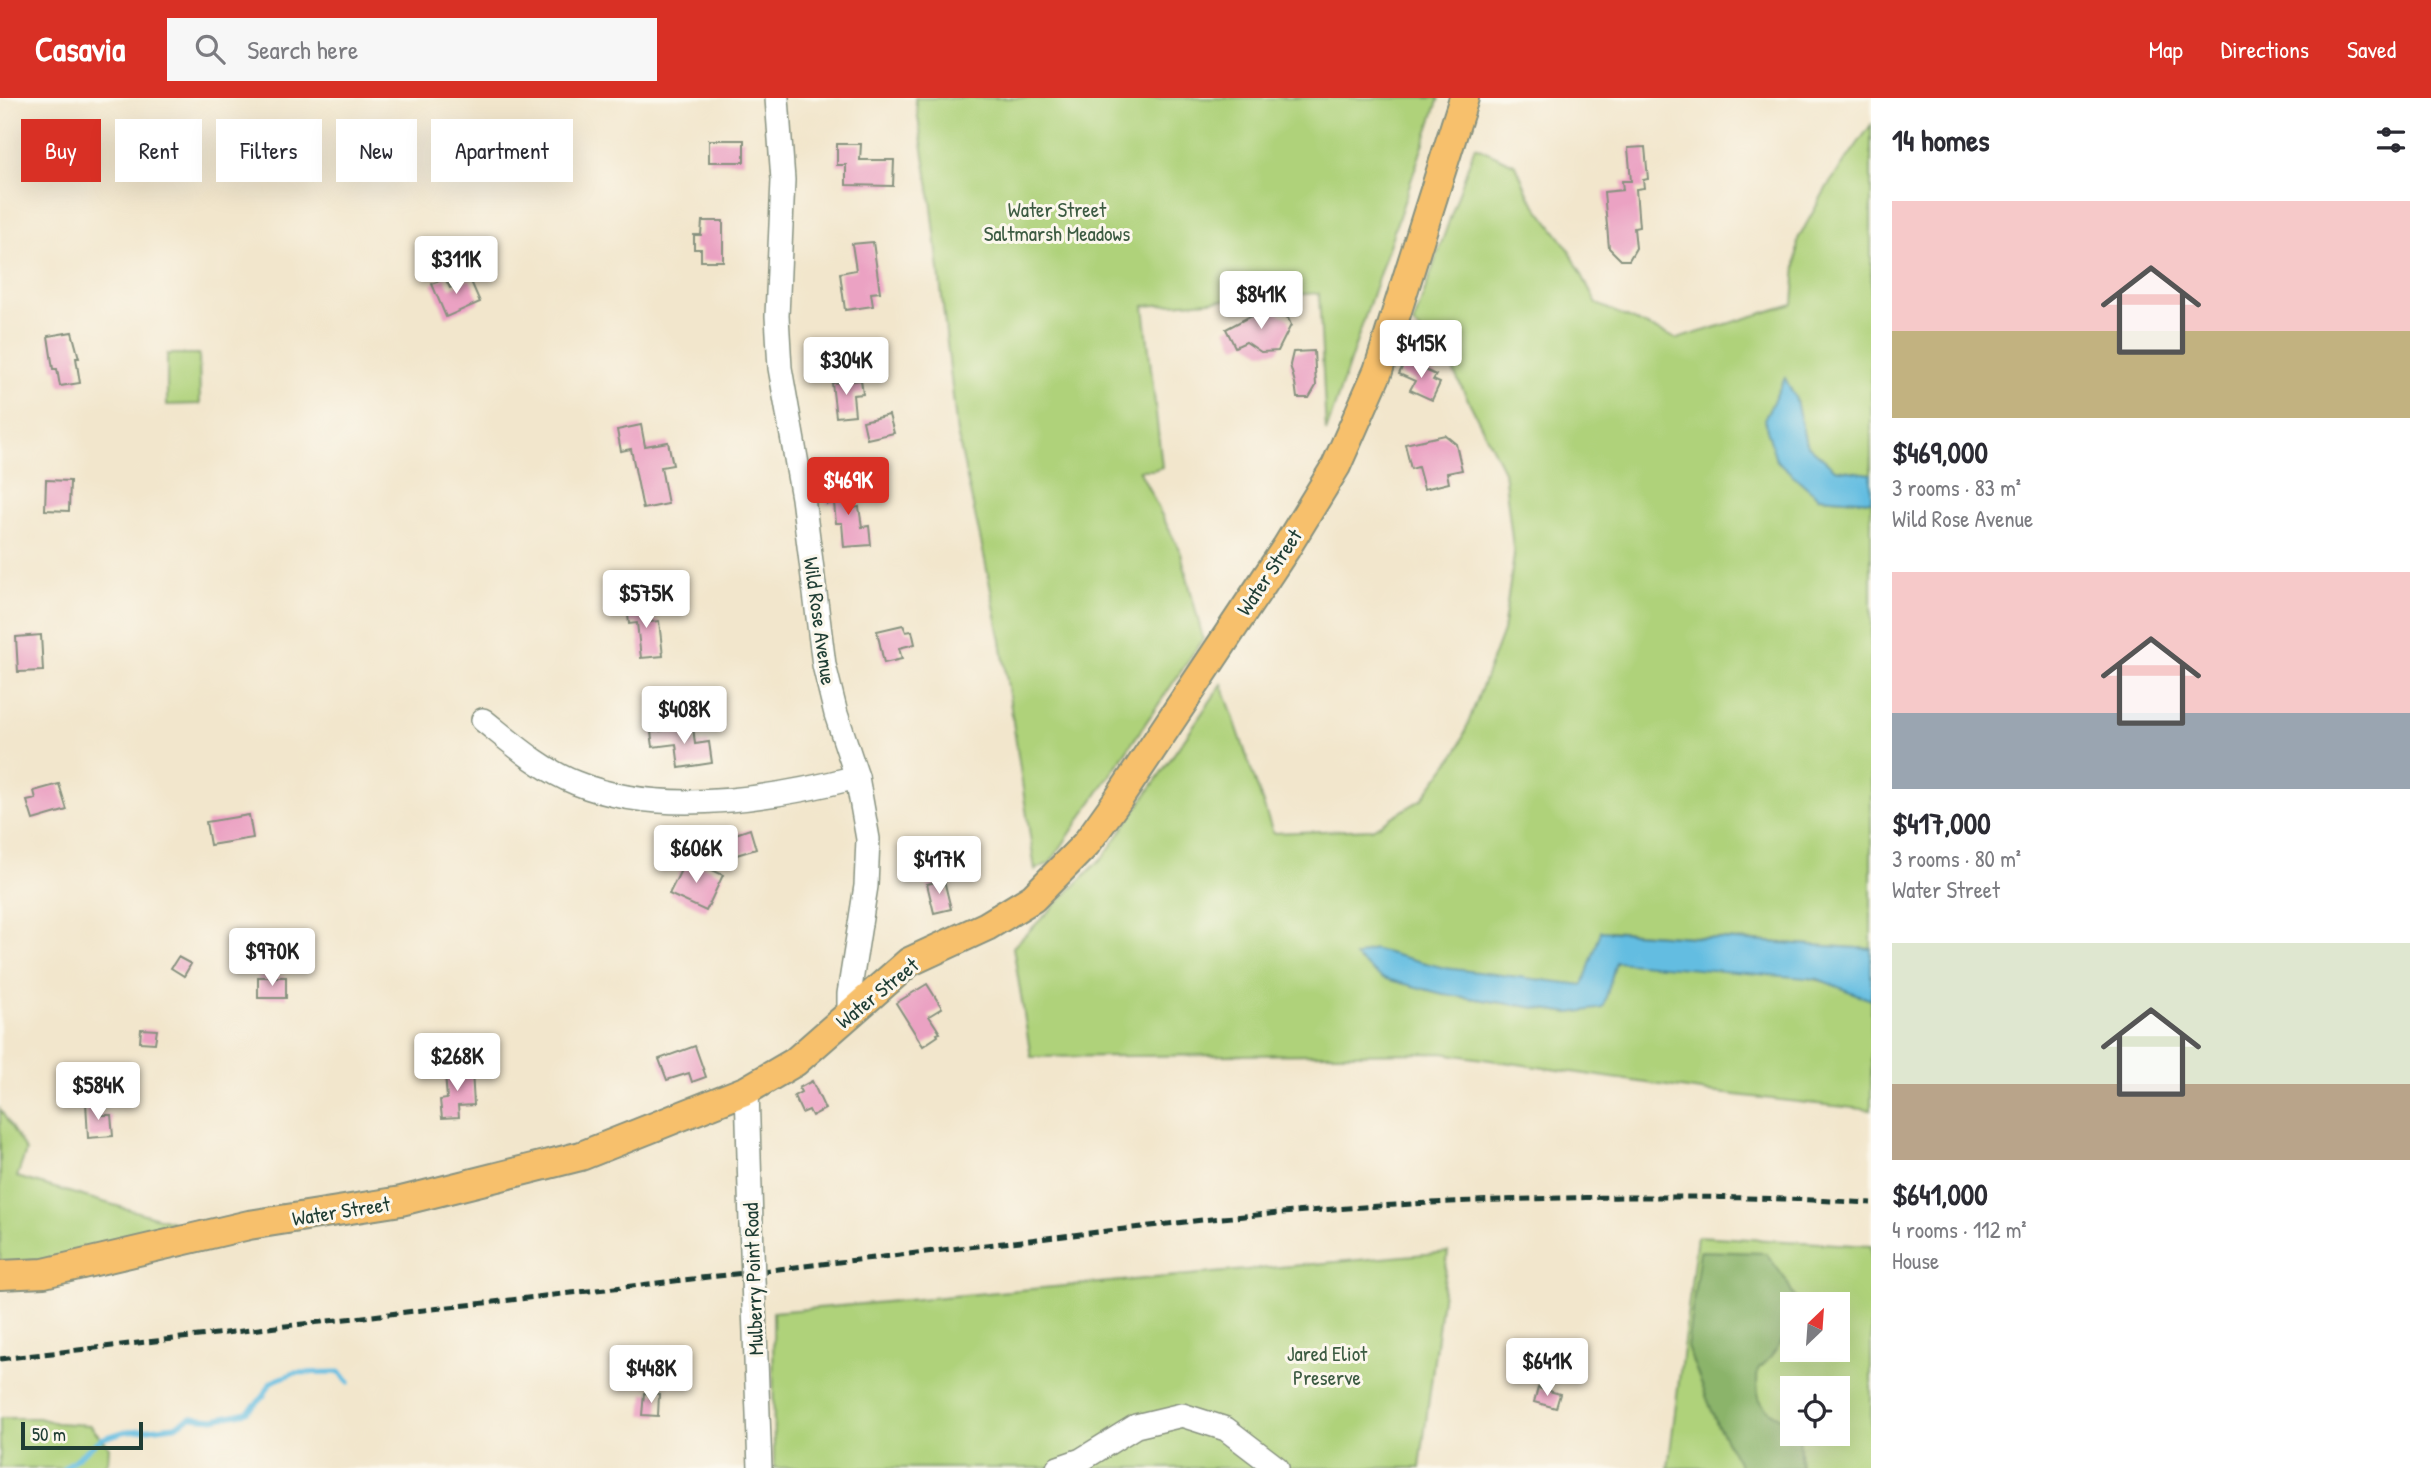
<!DOCTYPE html>
<meta charset="utf-8">
<style>
:root{--surface:#fff;--page:#f7f7f7;--text:#2b2b33;--muted:#7c7c81;--accent:#d93025}
body{margin:0;font-family:"Patrick Hand",sans-serif;background:var(--page);color:var(--text);height:100vh;display:flex;flex-direction:column;font-size:26px;white-space:nowrap}
*{box-sizing:border-box;margin:0}
p{font-size:23px;color:var(--muted)}
.icon{flex:none;width:38px;height:38px;fill:none;stroke:currentColor;stroke-width:2;stroke-linecap:round;stroke-linejoin:round}
.map{position:relative;flex:1;overflow:hidden}
.side{display:flex;flex-direction:column;background:var(--surface);width:560px}
.side>*{flex:none}
.guide{position:absolute;left:21px;top:21px;width:665px;height:63px;display:flex;gap:14px}
.needle{width:46px;rotate:25deg}
.buttons{position:absolute;left:1780px;top:1194px;display:grid;gap:14px}
.buttons a{display:grid;place-items:center;width:70px;height:70px;border-radius:0px;background:var(--surface);box-shadow:0 7px 28px #0002;font-size:35px}
.scale{position:absolute;left:21px;bottom:18px;width:122px;box-sizing:border-box;padding-left:7px;border:4px solid #1f3d34;border-top:0;font-size:19px;line-height:24px;white-space:nowrap;color:#1f3d34;-webkit-text-stroke:5px #fbf7ec;paint-order:stroke}
.price{position:absolute;translate:-50% -60px;padding:0 16px;border-radius:7px;background:#fff;color:#222;font-size:23px;line-height:46px;filter:drop-shadow(0 2px 4px #0008)}
.price::after{content:'';position:absolute;left:50%;top:42px;width:21px;height:16px;margin-left:-10px;background:inherit;clip-path:polygon(0 0,100% 0,50% 100%)}
.price.on{background:var(--accent);color:#fff}
ul{padding:0;list-style:none}
li{display:grid;align-content:center;gap:14px;height:371px;padding:0 21px}
li span{display:grid;place-items:center;height:217px;border-radius:0px;color:#555}
li>.icon{margin-inline-start:auto}
span .icon{width:126px;height:126px;fill:#fffc;stroke-width:1}
li b{font-size:30px}
h2{display:flex;justify-content:space-between;align-items:center;height:84px;padding:0 21px;font-size:30px}
.chip{padding:0 24px;border-radius:0px;background:var(--surface);box-shadow:0 7px 28px #0002;font-size:24px;line-height:63px}
.chip.on{background:var(--accent);color:#fff}
header{display:flex;align-items:center;gap:42px;box-sizing:border-box;height:98px;padding:0 35px;background:var(--accent);color:#fff}
header strong{font-size:33px}
nav{display:flex;gap:38px;margin-inline-start:auto;font-size:24px}
.search{width:490px;height:63px;background:var(--page);display:flex;align-items:center;gap:18px;box-sizing:border-box;padding:0 24px;border-radius:0px;color:var(--muted);font-size:26px}
main{display:flex;flex:1;min-height:0}
.map>svg:first-child{display:block}
.green{fill:#afd27a;stroke:#678857;stroke-width:2;fill-rule:evenodd}
.forest{fill:#8bb46a;stroke:#55784f;stroke-width:2}
.water{fill:#64bde1;stroke:#427d8a;stroke-width:2}
.lines{fill:none;stroke-linecap:round;stroke-linejoin:round}
.stream{stroke:#64bde1;stroke-width:5}
.building{fill:#eba2c3}
.minor-casing{stroke:#889280;stroke-width:26}
.major-casing{stroke:#889280;stroke-width:32}
.minor{stroke:#fff;stroke-width:23}
.major{stroke:#f7c06c;stroke-width:28}
.rail{stroke:#1f3d34;stroke-width:5;stroke-dasharray:10 5;stroke-linecap:butt}
.minor-bridge-casing{stroke:#889280;stroke-width:26;stroke-linecap:butt}
.minor-bridge{stroke:#fff;stroke-width:23}
.labels{text-anchor:middle;dominant-baseline:central;stroke-width:6;stroke-linejoin:round;paint-order:stroke}
.park-label{font-size:21px;fill:#3c5b42;stroke:#fbf7ec}
.street-label{font-size:21px;fill:#1f3d34;stroke:#fbf7ec}
</style>
<header>
<strong>Casavia</strong>
<div class="search"><svg class="icon" aria-label="search" viewBox="0 0 24 24"><circle cx="10" cy="10" r="6"/><path d="M15 15l6 6"/></svg>Search here</div>
<nav><a>Map</a><a>Directions</a><a>Saved</a></nav>
</header>
<main>
<div class="map">
<svg width="1871" height="1370" viewBox="0 0 1871 1370">
<rect width="100%" height="100%" fill="#fbf7ec"/>
<filter id="ink" filterUnits="userSpaceOnUse"><feTurbulence type="fractalNoise" baseFrequency=".0143" numOctaves="2"/><feDisplacementMap in="SourceGraphic" scale="14" xChannelSelector="R" yChannelSelector="G"/><feConvolveMatrix kernelMatrix="1 2 1 2 8 2 1 2 1" color-interpolation-filters="sRGB"/></filter>
<filter id="wash" filterUnits="userSpaceOnUse"><feTurbulence type="fractalNoise" baseFrequency=".00686" numOctaves="4" result="noise"/><feDisplacementMap in="SourceGraphic" scale="28" xChannelSelector="R" yChannelSelector="G"/><feGaussianBlur stdDeviation="1.57" result="paint"/><feColorMatrix in="noise" values="0 0 0 0 0 0 0 0 0 0 0 0 0 0 0 0 0 1.4 0 .05"/><feComposite in="paint" operator="in"/></filter>
<g filter="url(#wash)">
<rect width="100%" height="100%" fill="#f2e6cc"/>
<g class="green">
<polygon points="915,0 1439,0 1326,334 1319,195 1144,208 1162,369 1153,372 1139,372 1181,455 1203,541 1050,765 1035,772 1001,543 985,462 957,335 932,109"/>
<path d="M1871,27v349l-36,-5 -29,-25 -11,-47 23,100 53,4v448l-262,-18 217,51 45,6v122l-163,-18 -266,-39 -411,4 -18,-110 91,-91 118,-172 51,149 99,-4 50,-30 36,-49 45,-119 11,-75 -10,-85 -63,-125 -28,-21 62,-179 41,19 13,31 39,52 29,56 80,35 116,-35 5,-65 29,-52zM1380,878l201,35 -12,2 -126,-19z"/>
<polygon points="167,256 199,256 200,306 167,307"/>
<polygon points="0,1011 26,1053 17,1079 200,1132 29,1168 0,1167"/>
<path d="M1697,1138l174,10v222h-203zM1792,1206h46v45h-46zM1792,1290h46v45h-46z"/>
<polygon points="1448,1154 1420,1370 774,1370 773,1214"/>
<polygon points="0,1320 39,1320 56,1325 90,1327 109,1349 108,1364 102,1370 0,1370"/>
</g>
<path class="forest" d="M1700,1153l66,2 20,27 12,24h-6c0,24 -15,51 -34,65 -4,34 4,41 34,54v10h7l2,35h-60l-24,-44 -30,-77z"/>
<g class="water">
<polygon points="1785,280 1795,299 1806,346 1835,371 1871,376 1871,403 1818,399 1776,362 1764,321"/>
<polygon points="1601,833 1871,851 1871,902 1818,881 1616,864 1603,910 1570,915 1443,896 1382,880 1355,859 1373,851 1445,870 1583,887"/>
</g>
<g class="lines">
<polyline class="stream" points="64,1370 101,1341 123,1334 175,1328 191,1319 214,1321 247,1314 263,1299 271,1284 294,1275 339,1274 349,1284"/>
</g>
<g id="blocks">
<g class="building">
<rect x="709" y="42" width="35" height="22"/>
<polygon points="837,46 861,46 860,62 894,62 893,88 846,87 846,67 837,67"/>
<polygon points="1645,49 1648,81 1643,82 1644,90 1636,91 1639,129 1634,130 1636,150 1629,162 1621,162 1609,150 1604,94 1623,92 1622,83 1631,83 1628,50"/>
<polygon points="702,123 723,123 723,163 701,163 701,151 694,151 694,137 701,137"/>
<polygon points="873,144 880,194 871,195 873,208 845,212 840,175 856,172 852,146"/>
<polygon points="445,180 450,190 470,181 480,204 446,219 432,186"/>
<polygon points="1260,213 1275,213 1288,220 1291,227 1278,253 1261,254 1246,244 1235,249 1226,231"/>
<polygon points="72,234 79,260 76,260 80,285 60,288 57,271 53,271 48,238"/>
<polygon points="1314,253 1316,288 1309,300 1297,300 1295,285 1290,267 1293,254"/>
<polygon points="1405,263 1436,277 1433,282 1440,285 1432,302 1410,292 1415,283 1399,276"/>
<polygon points="861,282 863,296 853,297 855,317 836,319 832,285"/>
<polygon points="889,317 894,335 867,341 863,323"/>
<polygon points="641,327 645,348 668,344 673,367 661,369 668,406 643,411 631,351 621,353 617,332"/>
<polygon points="1445,337 1456,346 1462,372 1447,375 1449,385 1424,391 1418,369 1411,371 1405,346"/>
<polygon points="46,382 70,383 69,413 45,412"/>
<polygon points="850,387 853,410 859,409 862,429 869,428 871,447 844,449 842,425 836,425 834,405 827,406 825,390"/>
<polygon points="649,505 651,524 659,523 663,558 641,560 637,525 629,526 627,507"/>
<polygon points="903,527 906,534 912,533 915,546 899,550 902,561 884,565 877,533"/>
<polygon points="41,537 43,573 18,574 16,539"/>
<polygon points="693,628 695,646 709,644 712,665 679,670 676,646 653,649 651,634"/>
<polygon points="59,686 67,712 33,722 27,703 36,701 34,693"/>
<polygon points="249,717 253,740 210,747 206,724"/>
<polygon points="750,731 756,751 727,760 721,741"/>
<polygon points="687,760 723,777 706,813 669,796"/>
<polygon points="944,782 951,811 934,815 927,786"/>
<polygon points="178,859 191,866 184,878 171,870"/>
<rect x="258" y="879" width="28" height="21"/>
<polygon points="927,886 942,910 929,918 940,935 937,936 938,938 923,948 896,905"/>
<polygon points="141,931 157,932 155,945 140,944"/>
<polygon points="695,948 706,979 692,984 689,975 667,982 659,961"/>
<polygon points="472,973 474,1007 458,1008 459,1019 442,1020 440,1002 447,1001 445,975"/>
<polygon points="812,983 825,1011 812,1018 809,1012 802,1015 794,998 801,994 799,990"/>
<polygon points="99,1003 100,1017 111,1017 113,1038 88,1040 86,1004"/>
<polygon points="1538,1290 1560,1296 1556,1310 1534,1304"/>
<polygon points="644,1295 659,1296 658,1318 642,1317"/>
</g>
</g>
</g>
<g filter="url(#ink)">
<use href="#blocks" fill-opacity="0" stroke="#889280" stroke-width="2"/>
<g class="lines">
<defs>
<g id="minor">
<polyline points="777,0 783,82 777,218 780,270 803,400 824,567 836,616 857,679 868,741 866,788 849,896 849,917"/>
<path d="M483,622c29,23 59,50 93,63 84,34 196,16 281,-6"/>
<polyline points="747,992 751,1125"/>
<polyline points="754,1208 760,1370"/>
<polyline points="1058,1370 1081,1362 1136,1328 1182,1317 1226,1331 1277,1370"/>
</g>
<polyline id="major" points="0,1177 44,1175 249,1127 401,1103 581,1058 747,992 795,964 909,864 987,828 1033,800 1086,746 1119,700 1286,450 1336,368 1378,273 1464,0"/>
</defs>
<use href="#minor" class="minor-casing"/>
<use href="#major" class="major-casing"/>
<use href="#minor" class="minor"/>
<use href="#major" class="major"/>
<path class="rail" d="M0,1261l1211,-140c219,-20 440,-29 660,-16"/>
<defs>
<polyline id="minor-bridge" points="751,1125 754,1208"/>
</defs>
<use href="#minor-bridge" class="minor-bridge-casing"/>
<use href="#minor-bridge" class="minor-bridge"/>
</g>
</g>
<g class="labels">
<g class="park-label">
<text x="1057" y="111">Water Street<tspan x="1057" dy="24">Saltmarsh Meadows</tspan></text>
<text x="1327" y="1255">Jared Eliot<tspan x="1327" dy="24">Preserve</tspan></text>
</g>
<g class="street-label">
<text transform="translate(1269 474) rotate(-56)">Water Street</text>
<text transform="translate(820 523) rotate(82)">Wild Rose Avenue</text>
<text transform="translate(877 895) rotate(-39)">Water Street</text>
<text transform="translate(341 1113) rotate(-9)">Water Street</text>
<text transform="translate(753 1181) rotate(-92)">Mulberry Point Road</text>
</g>
</g>
</svg>
<div class="buttons">
<a><svg class="needle" viewBox="-14 -14 28 28"><path d="M0-13l5 13h-10z" fill="#e53935"/><path d="M0 13l5-13h-10z" fill="#7c7c81"/></svg></a>
<a><svg class="icon" aria-label="locate" viewBox="0 0 24 24"><circle cx="12" cy="12" r="6"/><path d="M12 2v4M12 18v4M2 12h4M18 12h4"/></svg></a>
</div>
<div class="scale">50 m</div>
<b class="price" style="left:456px;top:198px">$311K</b>
<b class="price" style="left:1261px;top:233px">$841K</b>
<b class="price" style="left:1421px;top:282px">$415K</b>
<b class="price" style="left:846px;top:299px">$304K</b>
<b class="price on" style="left:848px;top:419px">$469K</b>
<b class="price" style="left:646px;top:532px">$575K</b>
<b class="price" style="left:684px;top:648px">$408K</b>
<b class="price" style="left:696px;top:787px">$606K</b>
<b class="price" style="left:939px;top:798px">$417K</b>
<b class="price" style="left:272px;top:890px">$970K</b>
<b class="price" style="left:457px;top:995px">$268K</b>
<b class="price" style="left:98px;top:1024px">$584K</b>
<b class="price" style="left:1547px;top:1300px">$641K</b>
<b class="price" style="left:651px;top:1307px">$448K</b>
<div class="guide">
<a class="chip on">Buy</a>
<a class="chip">Rent</a>
<a class="chip">Filters</a>
<a class="chip">New</a>
<a class="chip">Apartment</a>
</div>
</div>
<section class="side">
<h2>14 homes<svg class="icon" aria-label="filters" viewBox="0 0 24 24"><path d="M4 7h16M4 17h16"/><circle cx="9" cy="7" r="2"/><circle cx="15" cy="17" r="2"/></svg></h2>
<ul>
<li><span style="background:linear-gradient(#f6c9c9 60%,#c2b280 0)"><svg class="icon" aria-label="home" viewBox="0 0 24 24"><path d="M3 11l9-7 9 7M6 9v11h12V9"/></svg></span><div><b>$469,000</b><p>3 rooms · 83 m²</p><p>Wild Rose Avenue</p></div></li>
<li><span style="background:linear-gradient(#f6c9c9 65%,#9aa5b1 0)"><svg class="icon" aria-label="home" viewBox="0 0 24 24"><path d="M3 11l9-7 9 7M6 9v11h12V9"/></svg></span><div><b>$417,000</b><p>3 rooms · 80 m²</p><p>Water Street</p></div></li>
<li><span style="background:linear-gradient(#dfe7d0 65%,#b9a48a 0)"><svg class="icon" aria-label="home" viewBox="0 0 24 24"><path d="M3 11l9-7 9 7M6 9v11h12V9"/></svg></span><div><b>$641,000</b><p>4 rooms · 112 m²</p><p>House</p></div></li>
</ul>
</section>
</main>
